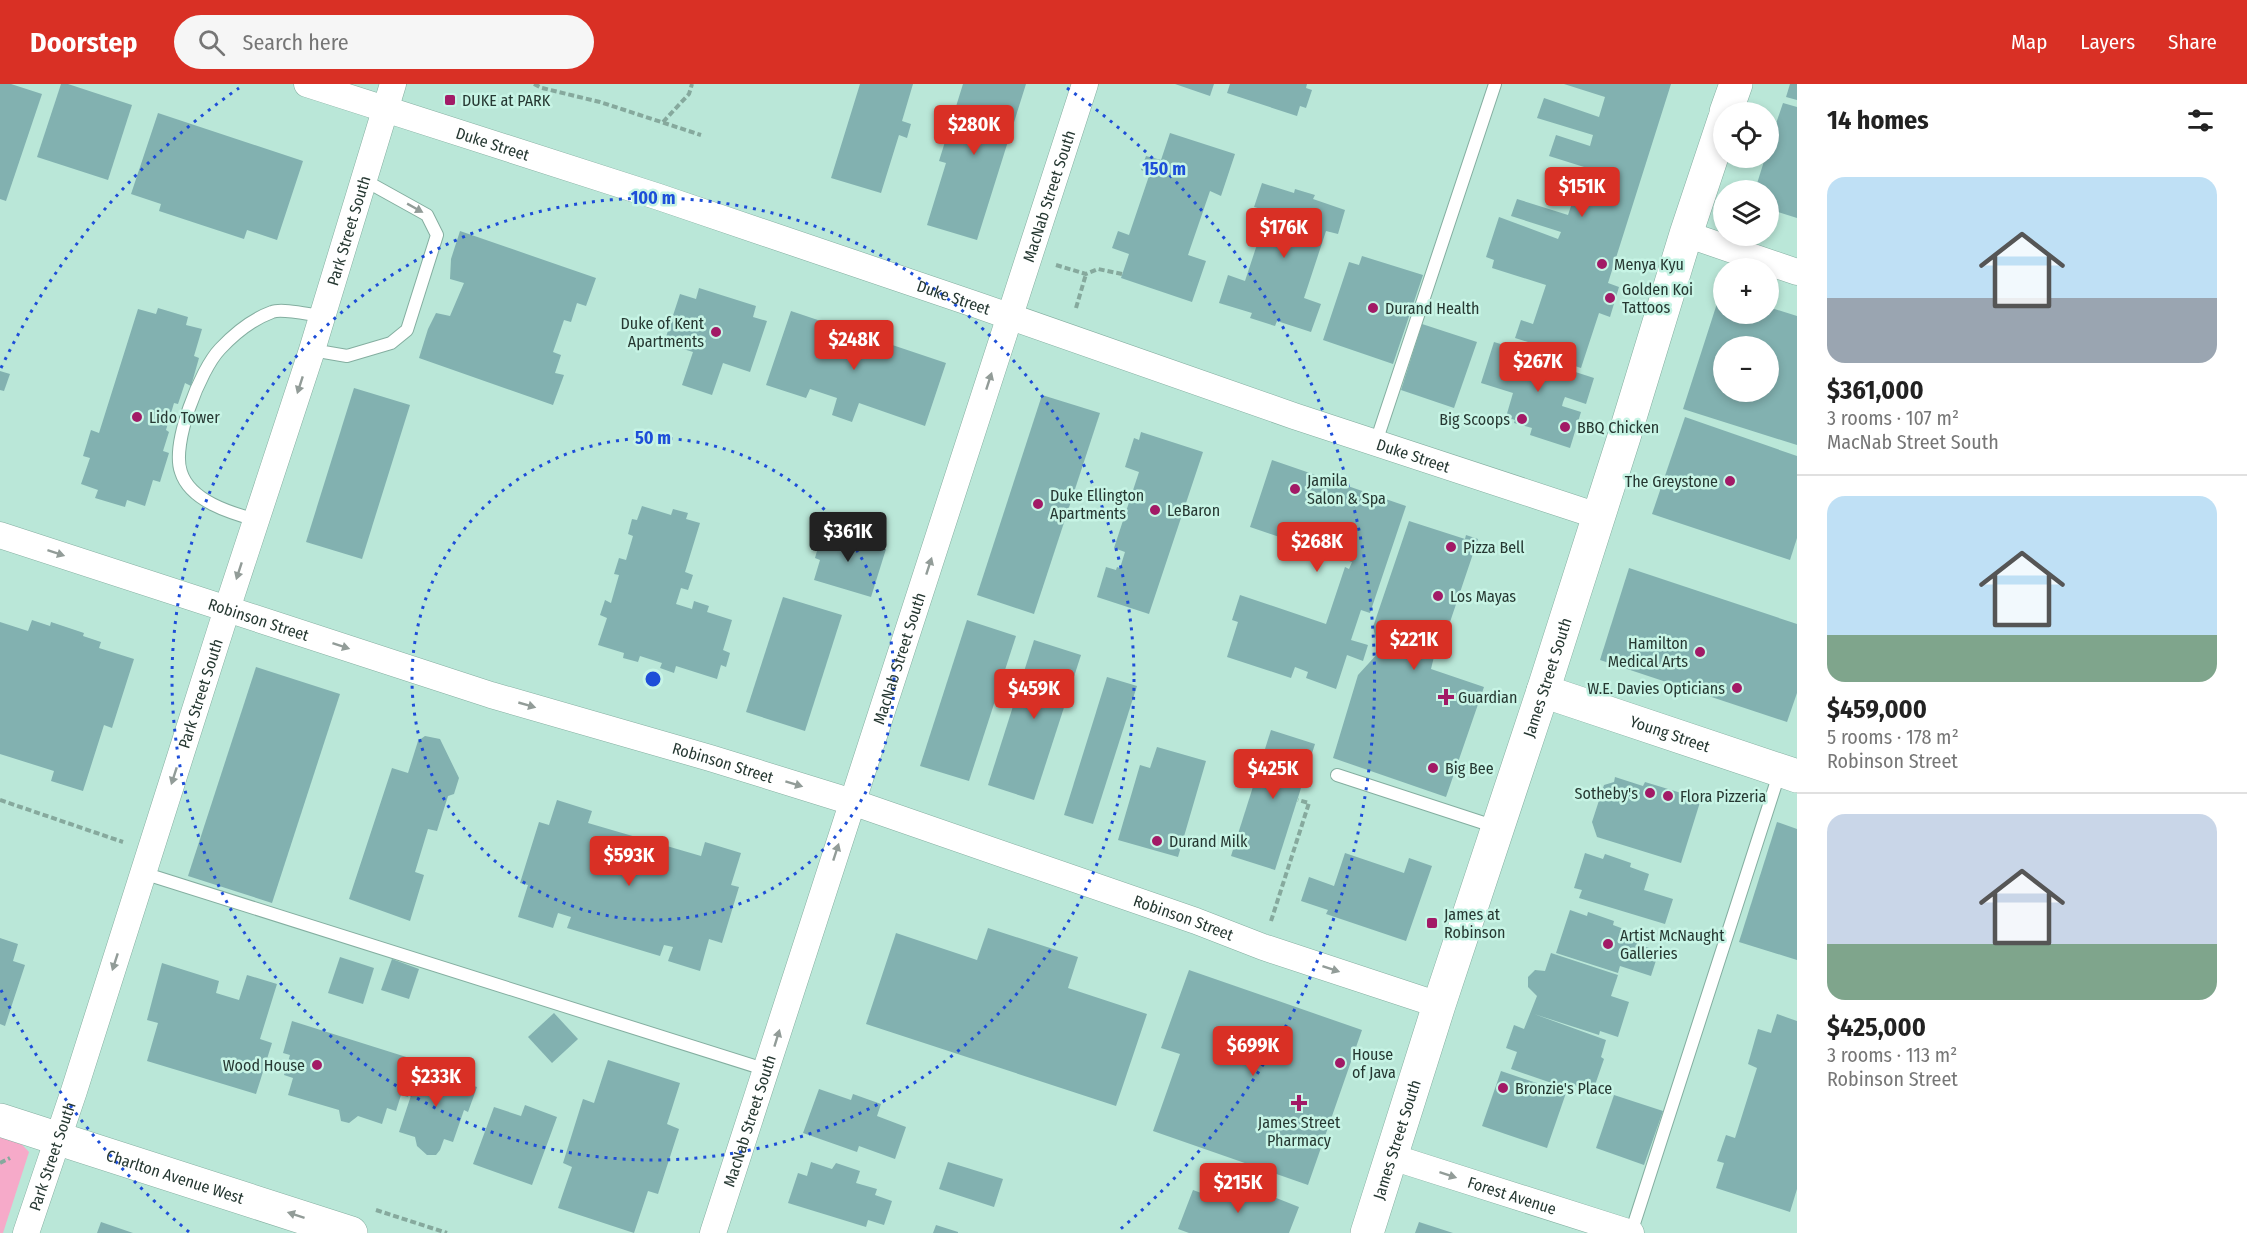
<!DOCTYPE html>
<meta charset="utf-8">
<style>
:root{--surface:#fff;--page:#f6f6f6;--text:#222;--muted:#767676;--line:#e0e0e0;--accent:#d93025}
body{margin:0;font-family:"Fira Sans Condensed",sans-serif;background:var(--page);color:var(--text);height:100vh;display:flex;flex-direction:column;font-size:22px;white-space:nowrap}
*{box-sizing:border-box;margin:0}
p{font-size:20px;color:var(--muted)}
.icon{flex:none;width:33px;height:33px;fill:none;stroke:currentColor;stroke-width:2;stroke-linecap:round;stroke-linejoin:round}
.map{position:relative;flex:1;overflow:hidden}
.side{display:flex;flex-direction:column;background:var(--surface);width:450px}
.side>*{flex:none}
.fabs{position:absolute;left:1713px;top:18px;display:grid;gap:12px}
.fabs a{display:grid;place-items:center;width:66px;height:66px;border-radius:50%;background:var(--surface);box-shadow:0 3px 9px #0003;font-size:30px}
.price{position:absolute;translate:-50% -51px;padding:0 14px;border-radius:6px;background:var(--accent);color:#fff;font-size:20px;line-height:39px;filter:drop-shadow(0 2px 3px #0008)}
.price::after{content:'';position:absolute;left:50%;top:36px;width:18px;height:14px;margin-left:-9px;background:inherit;clip-path:polygon(0 0,100% 0,50% 100%)}
.price.current{background:#222;color:#fff}
ul{padding:0;list-style:none}
li{display:grid;align-content:center;gap:12px;height:318px;padding:0 30px}
li+li{border-top:2px solid var(--line)}
li span{display:grid;place-items:center;height:186px;border-radius:18px;color:#555}
li>.icon{margin-inline-start:auto}
span .icon{width:108px;height:108px;fill:#fffc;stroke-width:1}
li b{font-size:26px}
h2{display:flex;justify-content:space-between;align-items:center;height:72px;padding:0 30px;font-size:26px}
header{display:flex;align-items:center;gap:36px;box-sizing:border-box;height:84px;padding:0 30px;background:var(--accent);color:#fff}
header strong{font-size:28px}
nav{display:flex;gap:33px;margin-inline-start:auto;font-size:21px}
.search{width:420px;height:54px;background:var(--page);display:flex;align-items:center;gap:15px;box-sizing:border-box;padding:0 21px;border-radius:33px;color:var(--muted);font-size:22px}
main{display:flex;flex:1;min-height:0}
.map>svg:first-child{display:block}
.green{fill:#f6aac9}
.building{fill:#82b1b0;fill-rule:evenodd}
.lines{fill:none;stroke-linecap:round;stroke-linejoin:round}
.lane-casing{stroke:#84aea0;stroke-width:14}
.street-casing{stroke:#84aea0;stroke-width:27}
.secondary-casing{stroke:#84aea0;stroke-width:34}
.path{stroke:#86a99d;stroke-width:4;stroke-dasharray:6 3;stroke-linecap:butt}
.lane{stroke:#fff;stroke-width:12}
.street{stroke:#fff;stroke-width:26}
.secondary{stroke:#fff;stroke-width:33}
.oneway{fill:#929c98}
.ring{fill:none;stroke:#1d4ed8;stroke-width:3;stroke-dasharray:3 6}
.poi-dot{fill:#a21a66;stroke:#c7f4e5;stroke-width:2}
.labels{text-anchor:middle;dominant-baseline:central;stroke-width:5;stroke-linejoin:round;paint-order:stroke}
.poi-label{font-size:16px;fill:#263832;stroke:#c7f4e5;text-anchor:start}
.street-label{font-size:16px;fill:#263832;stroke:#c7f4e5}
.centre{fill:#1d4ed8;stroke:#c7f4e5;stroke-width:3}
.ring-label{font-size:18px;text-anchor:middle;font-weight:bold;fill:#1d4ed8;stroke:#c7f4e5;stroke-width:5;stroke-linejoin:round;paint-order:stroke}
</style>
<header>
<strong>Doorstep</strong>
<div class="search"><svg class="icon" aria-label="search" viewBox="0 0 24 24"><circle cx="10" cy="10" r="6"/><path d="M15 15l6 6"/></svg>Search here</div>
<nav><a>Map</a><a>Layers</a><a>Share</a></nav>
</header>
<main>
<div class="map">
<svg width="1797" height="1149" viewBox="0 0 1797 1149">
<rect width="100%" height="100%" fill="#bae7d8"/>
<polygon class="green" points="0,1046 11,1049 29,1068 3,1149 0,1149"/>
<g class="building">
<polygon points="0,0 11,0 42,10 6,117 0,115"/>
<polygon points="61,0 68,0 132,21 108,96 37,73"/>
<polygon points="860,0 913,0 902,37 911,40 907,54 899,51 881,109 831,94"/>
<polygon points="963,0 1026,0 977,156 927,141 946,79 939,77"/>
<polygon points="1175,0 1214,0 1210,12"/>
<polygon points="1230,0 1307,0 1306,4 1312,6 1306,24 1300,22 1297,32 1227,9"/>
<polygon points="1564,0 1671,0 1608,199 1619,203 1610,233 1599,229 1581,284 1525,266 1528,258 1515,254 1521,236 1533,240 1546,201 1492,184 1494,176 1486,173 1499,133 1558,155 1561,148 1511,132 1517,115 1568,131 1574,113 1545,104 1548,95 1577,104 1584,83 1549,72 1556,51 1590,62 1593,51 1537,34 1544,14 1599,33 1605,13"/>
<polygon points="1790,0 1797,0 1797,16 1786,13"/>
<polygon points="1783,19 1797,23 1797,134 1768,125 1768,106 1755,106 1765,74 1768,74 1768,63"/>
<polygon points="158,29 303,77 277,156 247,146 244,155 159,127 161,120 131,110"/>
<polygon points="1170,49 1235,70 1221,112 1210,107 1188,171 1206,177 1192,218 1121,194 1129,170 1112,164 1118,147 1129,151 1150,89 1141,86 1146,72 1161,76"/>
<polygon points="1262,99 1294,109 1295,105 1315,111 1313,115 1345,126 1338,150 1326,147 1304,214 1321,220 1311,248 1277,237 1275,242 1250,234 1252,229 1219,219 1228,191 1245,197 1268,127 1254,123"/>
<polygon points="460,147 596,194 586,222 577,219 571,238 564,236 553,268 561,271 555,289 564,291 553,321 419,274 428,245 436,229 450,232 464,199 450,195 451,175"/>
<polygon points="1362,172 1423,191 1393,280 1323,256 1349,178 1359,181"/>
<polygon points="699,204 756,222 753,233 767,237 750,288 723,279 712,311 682,301 693,268 664,259 680,210 696,215"/>
<path d="M1721,207l3,1v22h44v-7l29,9v129l-114,-36zM1724,262h44v46h-44z"/>
<polygon points="158,224 188,233 186,241 202,245 194,272 199,274 191,302 185,299 178,320 174,319 166,346 169,348 163,367 169,369 160,398 153,396 145,422 127,416 125,423 95,414 98,406 81,400 90,374 83,372 91,346 99,349 138,225 156,230"/>
<polygon points="791,227 946,279 925,342 859,319 852,338 832,331 837,314 810,305 806,314 766,301"/>
<polygon points="1422,240 1477,258 1454,324 1401,306"/>
<polygon points="1494,258 1530,269 1529,273 1594,294 1586,320 1565,313 1563,318 1562,322 1581,328 1570,364 1530,351 1532,344 1514,339 1515,336 1506,333 1513,309 1481,299"/>
<polygon points="0,287 10,290 4,307 0,306"/>
<polygon points="354,304 410,321 362,475 306,458"/>
<polygon points="1042,311 1100,329 1034,530 977,511"/>
<polygon points="1685,333 1797,372 1797,454 1790,476 1652,430"/>
<polygon points="1141,348 1203,368 1149,530 1097,513 1106,483 1116,486 1117,483 1120,484 1125,468 1114,464 1139,388 1125,383 1134,354 1139,356"/>
<polygon points="1272,376 1406,422 1370,529 1361,526 1351,556 1368,561 1363,577 1347,571 1336,605 1306,594 1308,588 1295,583 1291,594 1227,573 1238,538 1232,536 1240,511 1326,540 1345,483 1349,485 1352,478 1250,443"/>
<polygon points="642,422 671,431 673,425 688,429 686,435 700,439 685,488 693,491 688,506 681,504 676,520 692,525 694,517 709,522 707,528 732,536 723,566 730,569 726,583 721,581 717,595 676,582 674,589 660,584 662,579 640,572 638,578 623,574 624,569 598,561 607,534 600,531 605,516 611,519 619,491 614,490 619,474 626,476 633,452 628,450 632,435 637,436"/>
<polygon points="1409,437 1465,455 1466,451 1478,455 1450,538 1443,536 1431,585 1484,603 1446,713 1333,674 1358,591 1379,568 1373,543"/>
<polygon points="823,446 886,465 871,513 814,496 820,476 815,474"/>
<polygon points="1629,484 1797,540 1797,609 1787,638 1600,576"/>
<polygon points="783,513 842,531 805,647 746,628"/>
<polygon points="32,536 50,542 51,538 84,549 83,552 101,558 99,564 134,575 112,644 104,641 83,707 51,697 54,687 0,670 0,538 28,547"/>
<polygon points="967,536 1016,552 969,697 920,682"/>
<polygon points="1034,556 1081,571 1034,716 988,701"/>
<polygon points="256,583 340,610 272,819 188,792"/>
<polygon points="1107,593 1137,602 1093,740 1064,731"/>
<polygon points="1271,646 1315,660 1275,786 1231,772"/>
<polygon points="425,652 440,655 459,694 454,710 448,712 437,747 428,745 415,788 424,791 410,837 349,815 392,684 408,689 418,657"/>
<polygon points="1157,663 1206,677 1178,773 1118,756 1140,681 1150,684"/>
<polygon points="1615,693 1643,702 1645,698 1701,715 1681,779 1597,753 1592,738 1604,701 1614,698"/>
<polygon points="557,716 592,727 588,739 701,772 705,758 741,769 731,801 739,803 722,859 709,855 700,887 668,877 673,863 664,861 660,872 567,844 571,833 558,829 553,844 518,833 528,801 520,799 539,738 549,741"/>
<polygon points="1777,738 1797,745 1797,876 1739,858"/>
<polygon points="1345,769 1404,789 1409,774 1432,782 1406,857 1326,830 1328,826 1301,817 1309,793 1334,802"/>
<polygon points="1585,769 1603,775 1605,770 1631,779 1630,783 1649,790 1644,806 1673,815 1665,840 1579,814 1582,806 1574,804"/>
<polygon points="1570,826 1587,832 1588,828 1614,837 1613,841 1640,851 1637,860 1659,867 1651,892 1620,882 1618,889 1556,869"/>
<polygon points="988,844 1078,873 1068,904 1147,930 1116,1022 866,940 896,849 977,876"/>
<polygon points="0,854 18,860 13,877 25,881 5,942 0,940"/>
<polygon points="1551,869 1618,891 1611,912 1629,918 1618,953 1600,947 1599,951 1534,930 1606,956 1601,973 1604,975 1594,1004 1588,1002 1587,1006 1573,1001 1572,1006 1511,985 1517,968 1506,964 1514,941 1524,945 1537,912 1528,903 1528,893 1535,886 1545,887"/>
<polygon points="340,873 374,884 363,920 328,909"/>
<polygon points="392,875 419,885 409,915 381,906"/>
<polygon points="162,879 219,897 216,909 239,916 247,891 277,900 260,955 272,959 256,1010 147,977 158,939 147,936"/>
<polygon points="1189,886 1362,946 1308,1101 1153,1047 1180,970 1161,964"/>
<polygon points="554,929 578,955 552,979 528,953"/>
<polygon points="1777,930 1797,937 1797,1105 1790,1128 1716,1104 1724,1079 1717,1077 1726,1051 1735,1054 1757,984 1748,980 1758,945 1771,949"/>
<polygon points="292,937 419,977 408,1013 401,1011 396,1027 387,1024 382,1040 358,1032 349,1039 341,1037 339,1026 288,1011 293,994 284,991 290,971 283,969"/>
<polygon points="608,976 680,999 667,1040 679,1045 658,1110 648,1107 634,1149 558,1124 572,1083 563,1079 583,1015 594,1019"/>
<polygon points="422,978 463,991 461,998 477,1003 468,1028 464,1026 453,1058 444,1055 440,1066 436,1071 427,1071 417,1062 415,1053 399,1048"/>
<polygon points="1501,987 1566,1009 1547,1064 1482,1042"/>
<polygon points="819,1005 851,1016 853,1010 881,1020 877,1032 906,1043 895,1075 859,1062 857,1068 803,1049"/>
<polygon points="1614,1011 1663,1027 1644,1081 1596,1064"/>
<polygon points="525,1021 557,1033 532,1101 473,1080 494,1023 521,1032"/>
<polygon points="811,1078 832,1085 836,1079 860,1087 856,1099 877,1105 875,1111 892,1117 884,1141 868,1136 866,1143 788,1119 798,1089 807,1092"/>
<polygon points="948,1078 1003,1095 994,1123 939,1105"/>
<polygon points="1228,1105 1255,1116 1259,1107 1299,1123 1289,1149 1189,1149 1178,1145 1193,1106 1223,1117"/>
<polygon points="101,1138 133,1149 97,1149"/>
<polygon points="1419,1138 1453,1149 1415,1149"/>
<polygon points="936,1141 958,1148 958,1149 933,1149"/>
</g>
<g class="lines">
<defs>
<g id="lane">
<polyline points="312,266 347,272 391,259 407,246 437,151 427,131 364,96"/>
<polyline points="1376,358 1495,0"/>
<path d="M256,436c-25,-7 -66,-19 -75,-48 -10,-28 19,-102 39,-123 14,-15 33,-30 52,-37 10,-4 39,3 50,4"/>
<polyline points="1337,691 1496,743"/>
<polyline points="143,789 767,986"/>
<polyline points="1631,1149 1780,687"/>
</g>
<g id="street">
<path id="s1" d="M307,0l352,113 318,108 317,111 304,100"/>
<polyline points="1686,150 1797,188"/>
<path id="s2" d="M0,451l491,160 219,63 142,44 344,119 67,26 176,58"/>
<path id="s3" d="M1392,1073l239,76"/>
<path id="s4" d="M26,1149l48,-142 153,-482 85,-259 81,-266"/>
<path id="s5" d="M713,1149l372,-1149"/>
</g>
<g id="secondary">
<polyline points="1726,28 1736,0"/>
<path id="s6" d="M1543,607l254,85"/>
<path id="s7" d="M0,1036l351,113"/>
<path id="s8" d="M1367,1149l72,-228 104,-314 81,-254 62,-203 38,-114"/>
</g>
</defs>
<use href="#lane" class="lane-casing"/>
<use href="#street" class="street-casing"/>
<use href="#secondary" class="secondary-casing"/>
<g class="path">
<polyline points="534,0 542,4 600,18 701,51"/>
<polyline points="663,38 689,10 692,0"/>
<polyline points="1056,181 1086,190 1098,185 1122,190"/>
<polyline points="1076,224 1086,190"/>
<polyline points="0,716 123,758"/>
<polyline points="1271,837 1309,719 1298,716"/>
<polyline points="0,1079 10,1074"/>
<polyline points="376,1126 447,1149"/>
</g>
<use href="#lane" class="lane"/>
<use href="#street" class="street"/>
<use href="#secondary" class="secondary"/>
</g>
<defs><path id="oneway-solid" d="M-6-.8H1V-3.2L6.5 0L1 3.2V.8H-6Z" transform="scale(1.5)"/></defs>
<g class="oneway">
<use href="#oneway-solid" transform="translate(415 124) rotate(29)"/>
<use href="#oneway-solid" transform="translate(989 297) rotate(-72)"/>
<use href="#oneway-solid" transform="translate(300 301) rotate(108)"/>
<use href="#oneway-solid" transform="translate(56 469) rotate(18)"/>
<use href="#oneway-solid" transform="translate(929 482) rotate(-72)"/>
<use href="#oneway-solid" transform="translate(239 487) rotate(108)"/>
<use href="#oneway-solid" transform="translate(341 562) rotate(18)"/>
<use href="#oneway-solid" transform="translate(527 621) rotate(16)"/>
<use href="#oneway-solid" transform="translate(174 692) rotate(108)"/>
<use href="#oneway-solid" transform="translate(794 700) rotate(17)"/>
<use href="#oneway-solid" transform="translate(836 768) rotate(-72)"/>
<use href="#oneway-solid" transform="translate(115 878) rotate(108)"/>
<use href="#oneway-solid" transform="translate(1331 885) rotate(18)"/>
<use href="#oneway-solid" transform="translate(777 954) rotate(-73)"/>
<use href="#oneway-solid" transform="translate(1448 1091) rotate(18)"/>
<use href="#oneway-solid" transform="translate(296 1131) rotate(-162)"/>
</g>
<g class="ring">
<circle cx="653" cy="595" r="241"/>
<circle cx="653" cy="595" r="481"/>
<path d="M189 1148A722 722 0 0 1 1 906M1 284A722 722 0 0 1 239 4M1067 4A722 722 0 0 1 1117 1148"/>
</g>
<g class="poi-dot">
<rect x="444" y="10" width="12" height="12" rx="3"/>
<circle cx="1602" cy="180" r="6"/>
<circle cx="1610" cy="214" r="6"/>
<circle cx="1373" cy="224" r="6"/>
<circle cx="716" cy="248" r="6"/>
<circle cx="137" cy="333" r="6"/>
<circle cx="1522" cy="335" r="6"/>
<circle cx="1565" cy="343" r="6"/>
<circle cx="1730" cy="397" r="6"/>
<circle cx="1295" cy="405" r="6"/>
<circle cx="1038" cy="420" r="6"/>
<circle cx="1155" cy="426" r="6"/>
<circle cx="1451" cy="463" r="6"/>
<circle cx="1438" cy="512" r="6"/>
<circle cx="1700" cy="568" r="6"/>
<circle cx="1737" cy="604" r="6"/>
<path d="M1443 604h6v6h6v6h-6v6h-6v-6h-6v-6h6z"/>
<circle cx="1433" cy="684" r="6"/>
<circle cx="1650" cy="709" r="6"/>
<circle cx="1668" cy="712" r="6"/>
<circle cx="1157" cy="757" r="6"/>
<rect x="1426" y="833" width="12" height="12" rx="3"/>
<circle cx="1608" cy="860" r="6"/>
<circle cx="1340" cy="979" r="6"/>
<circle cx="317" cy="981" r="6"/>
<circle cx="1503" cy="1004" r="6"/>
<path d="M1296 1010h6v6h6v6h-6v6h-6v-6h-6v-6h6z"/>
</g>
<g class="labels">
<g class="poi-label">
<text x="462" y="16">DUKE at PARK</text>
<text x="1614" y="180">Menya Kyu</text>
<text x="1622" y="205">Golden Koi<tspan x="1622" dy="18">Tattoos</tspan></text>
<text x="1385" y="224">Durand Health</text>
<text x="704" y="239" text-anchor="end">Duke of Kent<tspan x="704" dy="18">Apartments</tspan></text>
<text x="149" y="333">Lido Tower</text>
<text x="1510" y="335" text-anchor="end">Big Scoops</text>
<text x="1577" y="343">BBQ Chicken</text>
<text x="1307" y="396">Jamila<tspan x="1307" dy="18">Salon &amp; Spa</tspan></text>
<text x="1718" y="397" text-anchor="end">The Greystone</text>
<text x="1050" y="411">Duke Ellington<tspan x="1050" dy="18">Apartments</tspan></text>
<text x="1167" y="426">LeBaron</text>
<text x="1463" y="463">Pizza Bell</text>
<text x="1450" y="512">Los Mayas</text>
<text x="1688" y="559" text-anchor="end">Hamilton<tspan x="1688" dy="18">Medical Arts</tspan></text>
<text x="1725" y="604" text-anchor="end">W.E. Davies Opticians</text>
<text x="1458" y="613">Guardian</text>
<text x="1445" y="684">Big Bee</text>
<text x="1638" y="709" text-anchor="end">Sotheby's</text>
<text x="1680" y="712">Flora Pizzeria</text>
<text x="1169" y="757">Durand Milk</text>
<text x="1444" y="830">James at<tspan x="1444" dy="18">Robinson</tspan></text>
<text x="1620" y="851">Artist McNaught<tspan x="1620" dy="18">Galleries</tspan></text>
<text x="1352" y="970">House<tspan x="1352" dy="18">of Java</tspan></text>
<text x="305" y="981" text-anchor="end">Wood House</text>
<text x="1515" y="1004">Bronzie's Place</text>
<text x="1299" y="1038" text-anchor="middle">James Street<tspan x="1299" dy="18">Pharmacy</tspan></text>
</g>
<g class="street-label">
<text stroke="none"><textPath href="#s1" startOffset="195">Duke Street</textPath></text>
<text stroke="none"><textPath href="#s5" startOffset="1090">MacNab Street South</textPath></text>
<text stroke="none"><textPath href="#s4" startOffset="1053">Park Street South</textPath></text>
<text stroke="none"><textPath href="#s1" startOffset="681">Duke Street</textPath></text>
<text stroke="none"><textPath href="#s1" startOffset="1167">Duke Street</textPath></text>
<text stroke="none"><textPath href="#s2" startOffset="272">Robinson Street</textPath></text>
<text stroke="none"><textPath href="#s5" startOffset="604">MacNab Street South</textPath></text>
<text stroke="none"><textPath href="#s8" startOffset="584">James Street South</textPath></text>
<text stroke="none"><textPath href="#s4" startOffset="567">Park Street South</textPath></text>
<text stroke="none"><textPath href="#s6" startOffset="134">Young Street</textPath></text>
<text stroke="none"><textPath href="#s2" startOffset="758">Robinson Street</textPath></text>
<text stroke="none"><textPath href="#s2" startOffset="1244">Robinson Street</textPath></text>
<text stroke="none"><textPath href="#s5" startOffset="118">MacNab Street South</textPath></text>
<text stroke="none"><textPath href="#s8" startOffset="98">James Street South</textPath></text>
<text stroke="none"><textPath href="#s4" startOffset="81">Park Street South</textPath></text>
<text stroke="none"><textPath href="#s7" startOffset="184">Charlton Avenue West</textPath></text>
<text stroke="none"><textPath href="#s3" startOffset="126">Forest Avenue</textPath></text>
</g>
</g>
<circle cx="653" cy="595" r="9" class="centre"/>
<g class="ring-label">
<text x="1164" y="91">150 m</text>
<text x="653" y="120">100 m</text>
<text x="653" y="360">50 m</text>
</g>
</svg>
<div class="fabs">
<a><svg class="icon" aria-label="locate" viewBox="0 0 24 24"><circle cx="12" cy="12" r="6"/><path d="M12 2v4M12 18v4M2 12h4M18 12h4"/></svg></a>
<a><svg class="icon" aria-label="layers" viewBox="0 0 24 24"><path d="M12 4l9 5-9 5-9-5zM3 14l9 5 9-5"/></svg></a>
<a>+</a>
<a>−</a>
</div>
<b class="price" style="left:974px;top:72px">$280K</b>
<b class="price" style="left:1582px;top:134px">$151K</b>
<b class="price" style="left:1284px;top:175px">$176K</b>
<b class="price" style="left:854px;top:287px">$248K</b>
<b class="price" style="left:1538px;top:309px">$267K</b>
<b class="price current" style="left:848px;top:479px">$361K</b>
<b class="price" style="left:1317px;top:489px">$268K</b>
<b class="price" style="left:1414px;top:587px">$221K</b>
<b class="price" style="left:1034px;top:636px">$459K</b>
<b class="price" style="left:1273px;top:716px">$425K</b>
<b class="price" style="left:629px;top:803px">$593K</b>
<b class="price" style="left:1253px;top:993px">$699K</b>
<b class="price" style="left:436px;top:1024px">$233K</b>
<b class="price" style="left:1238px;top:1130px">$215K</b>
</div>
<section class="side">
<h2>14 homes<svg class="icon" aria-label="filters" viewBox="0 0 24 24"><path d="M4 7h16M4 17h16"/><circle cx="9" cy="7" r="2"/><circle cx="15" cy="17" r="2"/></svg></h2>
<ul>
<li><span style="background:linear-gradient(#bfe0f5 65%,#9aa5b1 0)"><svg class="icon" aria-label="home" viewBox="0 0 24 24"><path d="M3 11l9-7 9 7M6 9v11h12V9"/></svg></span><div><b>$361,000</b><p>3 rooms · 107 m²</p><p>MacNab Street South</p></div></li>
<li><span style="background:linear-gradient(#bfe0f5 75%,#7fa58c 0)"><svg class="icon" aria-label="home" viewBox="0 0 24 24"><path d="M3 11l9-7 9 7M6 9v11h12V9"/></svg></span><div><b>$459,000</b><p>5 rooms · 178 m²</p><p>Robinson Street</p></div></li>
<li><span style="background:linear-gradient(#c9d6e8 70%,#7fa58c 0)"><svg class="icon" aria-label="home" viewBox="0 0 24 24"><path d="M3 11l9-7 9 7M6 9v11h12V9"/></svg></span><div><b>$425,000</b><p>3 rooms · 113 m²</p><p>Robinson Street</p></div></li>
</ul>
</section>
</main>
